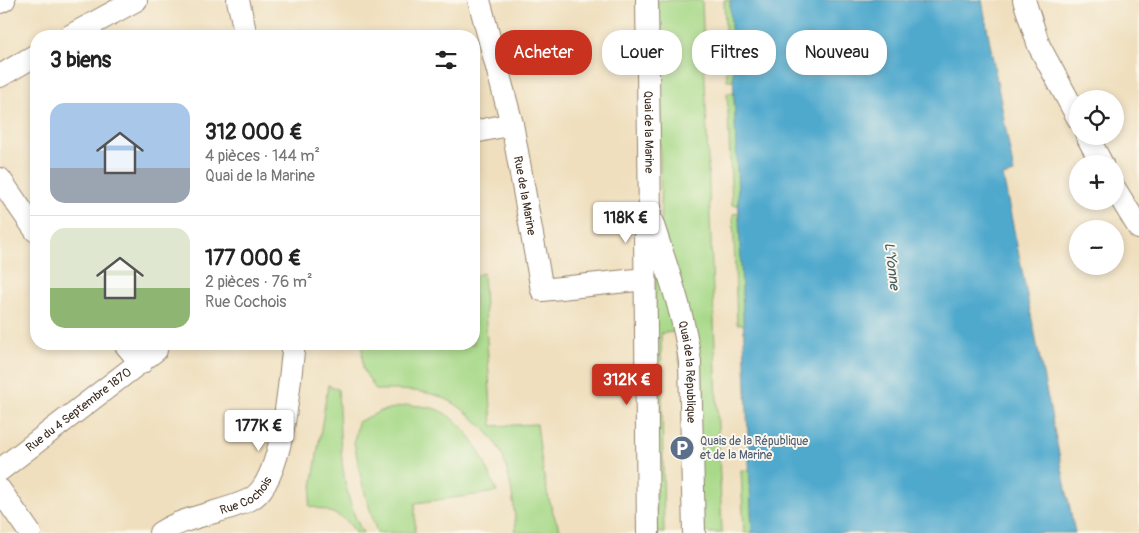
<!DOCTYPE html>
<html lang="fr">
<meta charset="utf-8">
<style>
:root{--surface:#fff;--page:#f2f2f2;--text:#222;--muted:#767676;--line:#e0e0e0;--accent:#c8321e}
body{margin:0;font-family:Pangolin,sans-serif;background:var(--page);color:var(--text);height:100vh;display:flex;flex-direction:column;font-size:19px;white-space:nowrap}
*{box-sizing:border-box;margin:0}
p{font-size:16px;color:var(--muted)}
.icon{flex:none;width:28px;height:28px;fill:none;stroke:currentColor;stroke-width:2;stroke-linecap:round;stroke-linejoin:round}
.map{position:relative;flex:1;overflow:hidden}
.sheet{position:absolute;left:30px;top:30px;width:450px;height:320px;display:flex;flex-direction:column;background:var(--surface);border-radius:20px;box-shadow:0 2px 8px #0003}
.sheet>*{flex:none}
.hud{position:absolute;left:495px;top:30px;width:475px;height:45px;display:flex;gap:10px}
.buttons{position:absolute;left:1069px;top:90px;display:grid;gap:10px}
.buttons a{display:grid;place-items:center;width:55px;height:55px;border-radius:50%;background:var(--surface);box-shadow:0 2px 8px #0003;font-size:25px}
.price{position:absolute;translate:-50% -42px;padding:0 11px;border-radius:5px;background:#fff;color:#222;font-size:16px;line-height:32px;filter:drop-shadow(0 1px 2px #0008)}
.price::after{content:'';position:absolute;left:50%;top:30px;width:15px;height:11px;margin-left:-8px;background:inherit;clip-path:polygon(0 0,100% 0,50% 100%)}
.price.selected{background:var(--accent);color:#fff}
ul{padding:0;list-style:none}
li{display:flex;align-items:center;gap:15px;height:125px;padding:0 20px}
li+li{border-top:1px solid var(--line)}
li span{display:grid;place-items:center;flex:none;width:140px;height:100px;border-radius:15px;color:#555}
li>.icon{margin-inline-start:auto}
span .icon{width:60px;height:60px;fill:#fffc;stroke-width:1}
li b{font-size:21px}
h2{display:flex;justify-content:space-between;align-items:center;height:60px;padding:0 20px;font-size:21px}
.pill{padding:0 18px;border-radius:20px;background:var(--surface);box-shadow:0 2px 8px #0003;font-size:18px;line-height:45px}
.pill.selected{background:var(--accent);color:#fff}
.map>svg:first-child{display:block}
.green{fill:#a7d988;stroke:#718253}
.water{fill:#50a9cd;stroke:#466a76}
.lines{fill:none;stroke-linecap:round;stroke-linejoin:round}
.street-casing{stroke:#95846e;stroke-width:24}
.street{stroke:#fff;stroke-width:22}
.labels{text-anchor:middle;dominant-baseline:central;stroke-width:4;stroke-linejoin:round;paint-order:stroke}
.street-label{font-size:12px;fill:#3b2a1e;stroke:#fbf7ec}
.service-label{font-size:12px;fill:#4e5e75;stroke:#fbf7ec;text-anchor:start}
.water-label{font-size:14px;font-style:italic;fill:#435d64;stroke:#fbf7ec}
</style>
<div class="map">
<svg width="1139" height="533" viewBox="0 0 1139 533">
<rect width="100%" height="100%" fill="#fbf7ec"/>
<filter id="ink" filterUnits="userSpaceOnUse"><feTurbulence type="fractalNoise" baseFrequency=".02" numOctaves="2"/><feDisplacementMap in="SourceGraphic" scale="10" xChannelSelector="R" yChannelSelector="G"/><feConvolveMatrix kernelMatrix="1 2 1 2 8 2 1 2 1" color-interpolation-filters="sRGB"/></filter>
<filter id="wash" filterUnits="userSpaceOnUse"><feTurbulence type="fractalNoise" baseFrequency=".0096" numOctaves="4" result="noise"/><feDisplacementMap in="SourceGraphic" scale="20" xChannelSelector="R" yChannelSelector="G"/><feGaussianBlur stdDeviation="1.12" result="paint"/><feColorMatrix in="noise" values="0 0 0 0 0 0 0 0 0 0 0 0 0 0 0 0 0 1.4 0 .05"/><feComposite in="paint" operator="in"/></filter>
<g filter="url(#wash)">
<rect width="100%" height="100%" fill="#efdfbe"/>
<g class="green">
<polygon points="658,0 702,0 722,533 704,533 661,227"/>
<polygon points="724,0 730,0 734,80 727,80"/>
<polygon points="727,93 734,93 739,205 732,205"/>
<polygon points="739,213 744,324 737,324 733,214"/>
<path d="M483,273l9,153 45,-2c5,38 7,75 25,109h-46c-1,-24 -5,-52 -13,-76 -6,-19 -37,-48 -55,-57 -22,-11 -49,-10 -72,-10l-13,-21 -1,-25h112v-68z"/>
<polygon points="655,274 657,274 676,332 661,333 664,533 656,533"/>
<path d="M328,385l10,4c3,49 0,99 25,144h-8c-7,-18 -30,-23 -46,-27z"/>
<path d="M408,405c9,1 20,1 28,4 34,14 48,51 61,83l-82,11v30h-38l-15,-50 -8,-41 4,-20 23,-11z"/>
<polygon points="741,470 750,470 752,533 744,533"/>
</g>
<polygon class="water" points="730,0 982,0 1014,173 1003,176 1075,533 752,533"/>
</g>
<g filter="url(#ink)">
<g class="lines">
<defs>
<g id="street">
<polyline points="238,0 246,36"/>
<path id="s1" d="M479,0l33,124 30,166 103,-11"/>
<path id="s2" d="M647,0l3,216 -5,15 3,302"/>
<polyline points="1024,0 1039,46 1078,118"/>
<polyline points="0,2 4,0"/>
<polyline points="70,36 136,0"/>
<polyline points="0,76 36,55"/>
<polyline points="474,132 512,124"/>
<polyline points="1087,136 1102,164"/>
<polyline points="0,179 36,231"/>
<polyline points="1115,189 1139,228"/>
<path id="s3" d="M652,222c15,47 32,91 38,140l4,171"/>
<polyline points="125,344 141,363"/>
<path id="s4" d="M0,470l156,-120"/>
<polyline points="0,490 30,533"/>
<path id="s5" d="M160,533c27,-18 60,-19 89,-33 35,-16 40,-120 45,-156"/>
</g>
</defs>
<use href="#street" class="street-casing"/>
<use href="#street" class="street"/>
</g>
</g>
<defs>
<symbol id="parking-disc" viewBox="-11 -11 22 22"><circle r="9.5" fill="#5c6f8a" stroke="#fbf7ec"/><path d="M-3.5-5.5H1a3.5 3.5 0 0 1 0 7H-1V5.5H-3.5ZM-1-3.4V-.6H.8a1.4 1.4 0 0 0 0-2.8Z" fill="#fff"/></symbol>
</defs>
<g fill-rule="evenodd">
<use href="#parking-disc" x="668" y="434" width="28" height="28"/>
</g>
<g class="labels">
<g class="street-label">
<text stroke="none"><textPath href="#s2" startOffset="132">Quai de la Marine</textPath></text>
<text stroke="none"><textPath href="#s1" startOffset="201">Rue de la Marine</textPath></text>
<text stroke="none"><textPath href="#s3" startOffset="155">Quai de la République</textPath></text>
<text stroke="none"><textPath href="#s4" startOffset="99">Rue du 4 Septembre 1870</textPath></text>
<text stroke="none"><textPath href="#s5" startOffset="95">Rue Cochois</textPath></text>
</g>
<g class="service-label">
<text x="700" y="441">Quais de la République<tspan x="700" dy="14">et de la Marine</tspan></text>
</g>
<g class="water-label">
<text transform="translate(892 266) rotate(83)">L'Yonne</text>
</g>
</g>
</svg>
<div class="buttons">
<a><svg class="icon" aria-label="locate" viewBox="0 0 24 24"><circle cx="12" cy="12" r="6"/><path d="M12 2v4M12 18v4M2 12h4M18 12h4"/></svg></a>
<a>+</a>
<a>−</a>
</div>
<b class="price" style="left:626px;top:244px">118K €</b>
<b class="price selected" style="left:627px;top:406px">312K €</b>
<b class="price" style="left:259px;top:452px">177K €</b>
<div class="hud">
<a class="pill selected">Acheter</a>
<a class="pill">Louer</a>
<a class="pill">Filtres</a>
<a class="pill">Nouveau</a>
</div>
<section class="sheet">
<h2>3 biens<svg class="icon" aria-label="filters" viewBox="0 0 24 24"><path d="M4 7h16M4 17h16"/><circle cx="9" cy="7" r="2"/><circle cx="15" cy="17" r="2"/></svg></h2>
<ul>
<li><span style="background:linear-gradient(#a9c7e8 65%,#9aa5b1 0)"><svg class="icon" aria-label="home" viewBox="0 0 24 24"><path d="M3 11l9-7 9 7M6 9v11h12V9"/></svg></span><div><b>312 000 €</b><p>4 pièces · 144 m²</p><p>Quai de la Marine</p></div></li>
<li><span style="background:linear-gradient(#dfe7d0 60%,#8fb573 0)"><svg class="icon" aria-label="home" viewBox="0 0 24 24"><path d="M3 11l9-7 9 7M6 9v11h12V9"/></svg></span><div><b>177 000 €</b><p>2 pièces · 76 m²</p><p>Rue Cochois</p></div></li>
</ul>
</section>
</div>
